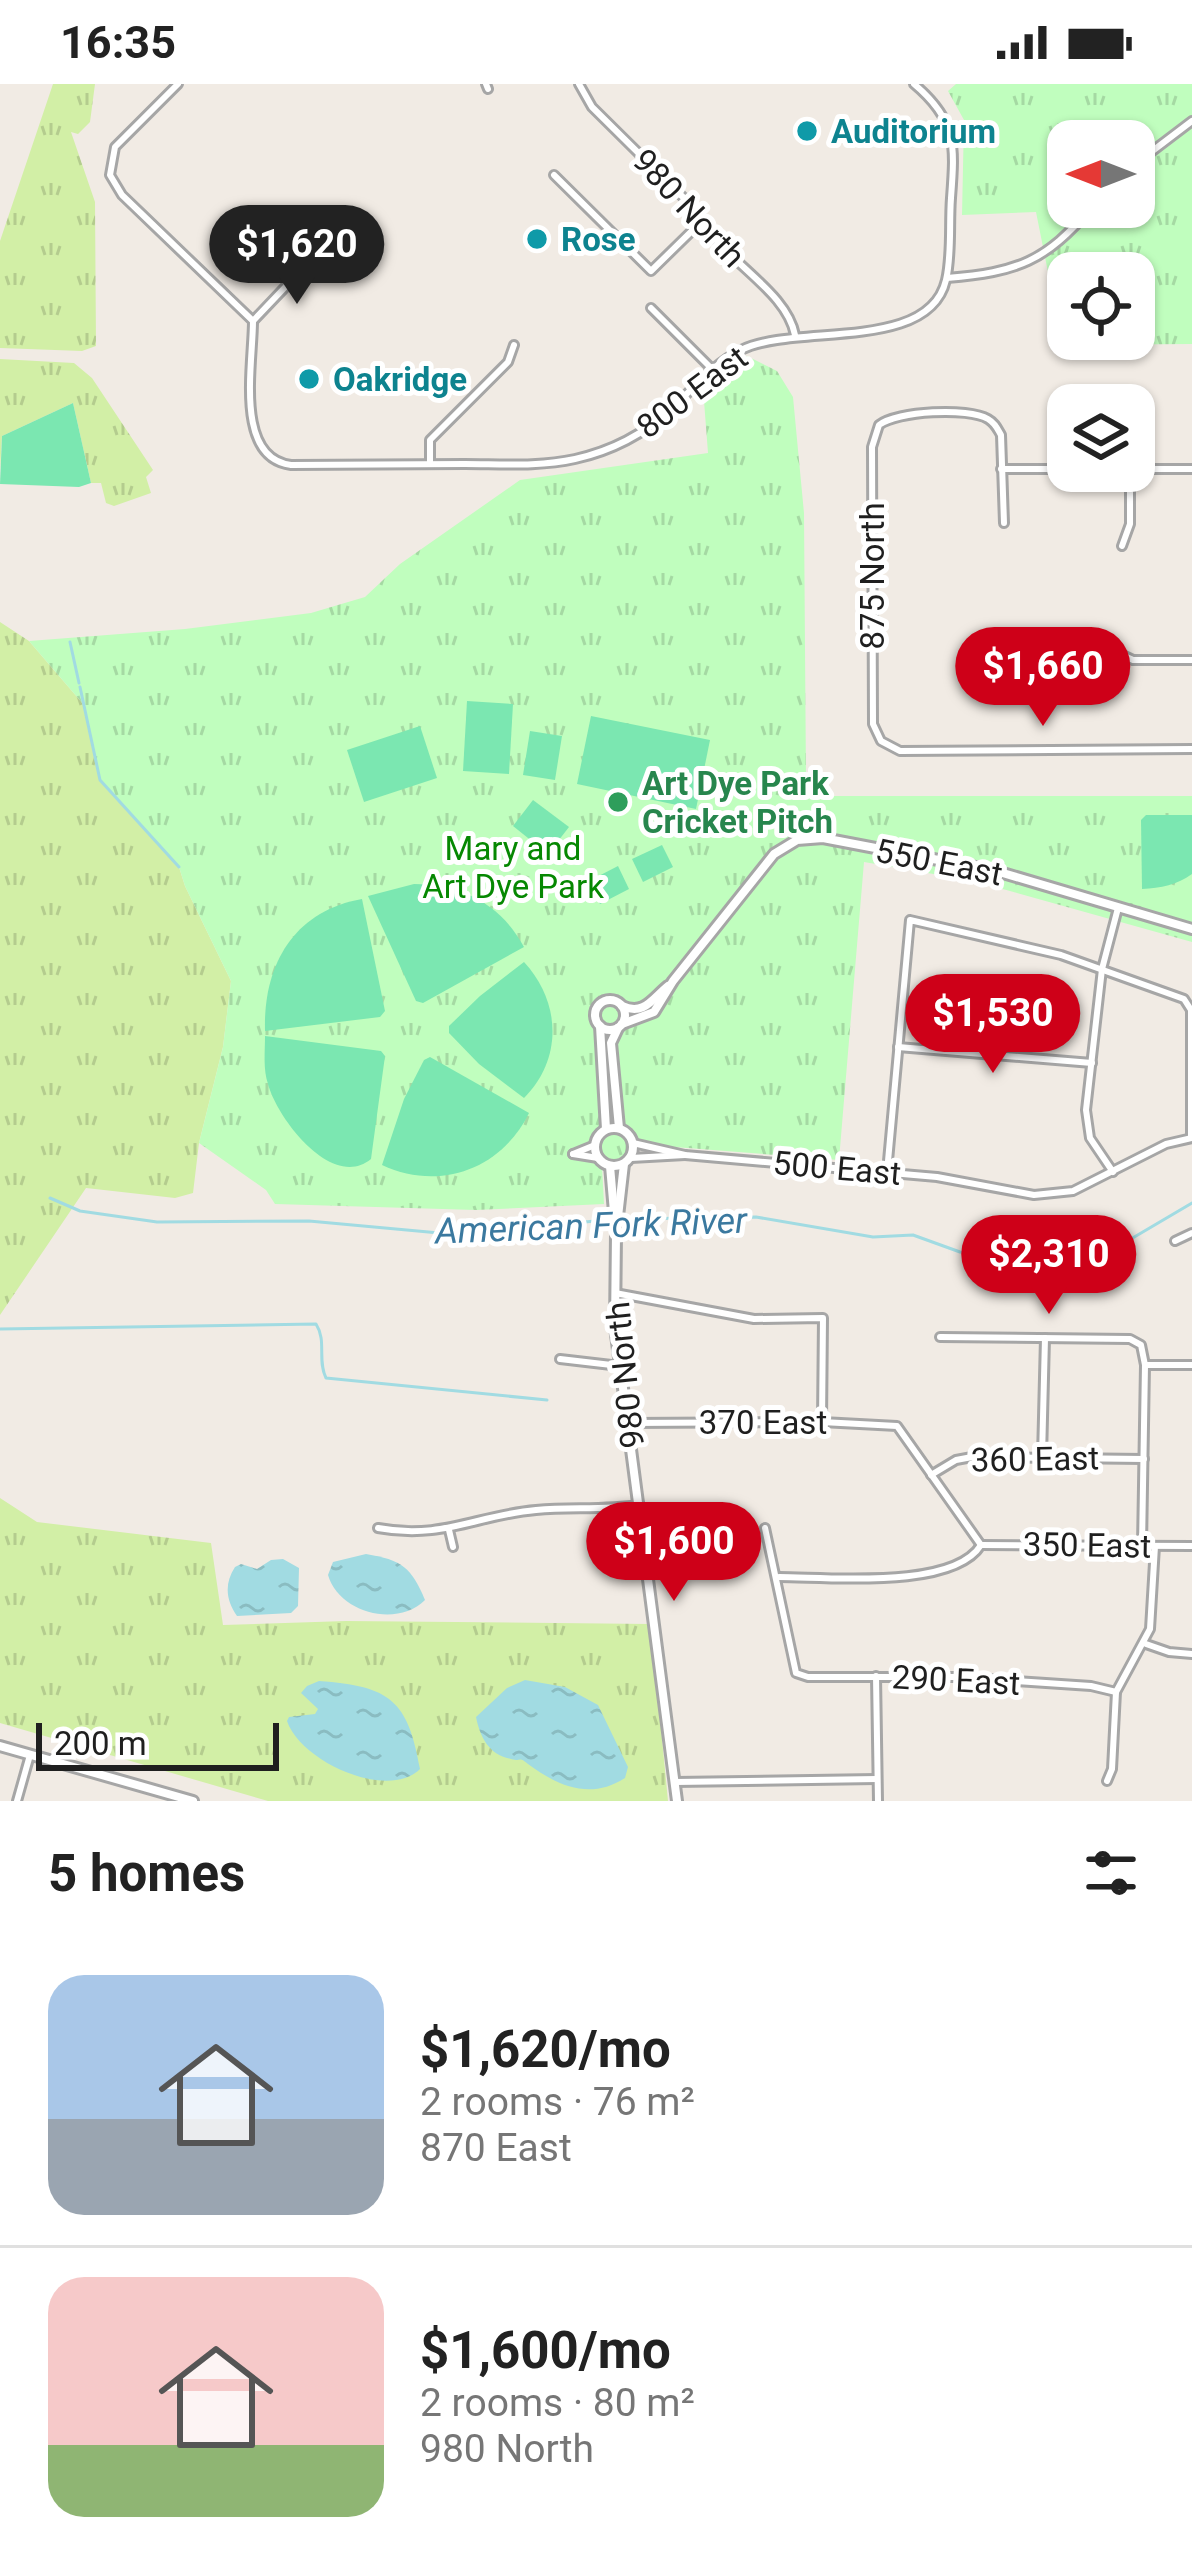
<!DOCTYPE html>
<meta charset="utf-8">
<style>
:root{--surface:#fff;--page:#f6f6f6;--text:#222;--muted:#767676;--line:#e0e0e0;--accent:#ce0018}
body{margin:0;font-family:Roboto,sans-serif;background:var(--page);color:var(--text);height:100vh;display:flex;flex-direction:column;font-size:45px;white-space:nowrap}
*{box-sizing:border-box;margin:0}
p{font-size:39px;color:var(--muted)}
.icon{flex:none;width:66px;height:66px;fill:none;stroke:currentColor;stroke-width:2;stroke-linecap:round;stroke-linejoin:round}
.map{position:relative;height:1717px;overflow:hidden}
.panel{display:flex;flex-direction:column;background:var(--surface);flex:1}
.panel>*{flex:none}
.needle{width:78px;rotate:270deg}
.controls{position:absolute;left:1047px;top:36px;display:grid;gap:24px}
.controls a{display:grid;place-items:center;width:108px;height:108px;border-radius:24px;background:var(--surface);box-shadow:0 3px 9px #0004;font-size:60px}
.scale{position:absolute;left:36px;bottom:30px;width:243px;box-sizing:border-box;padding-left:12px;border:6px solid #1f1f1f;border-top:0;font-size:33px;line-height:42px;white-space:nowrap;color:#1f1f1f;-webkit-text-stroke:9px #fff;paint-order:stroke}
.price{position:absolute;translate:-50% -102px;padding:0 27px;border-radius:42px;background:var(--accent);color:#fff;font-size:39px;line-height:78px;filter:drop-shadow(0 3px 6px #0008)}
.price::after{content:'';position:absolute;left:50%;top:72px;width:36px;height:27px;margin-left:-18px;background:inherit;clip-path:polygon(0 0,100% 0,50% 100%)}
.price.on{background:#222;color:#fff}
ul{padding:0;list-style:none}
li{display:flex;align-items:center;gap:36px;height:300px;padding:0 48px}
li+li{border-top:3px solid var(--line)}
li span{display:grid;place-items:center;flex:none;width:336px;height:240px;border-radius:36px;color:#555}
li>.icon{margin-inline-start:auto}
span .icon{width:144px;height:144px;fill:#fffc;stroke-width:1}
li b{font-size:51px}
h2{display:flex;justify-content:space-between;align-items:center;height:144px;padding:0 48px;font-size:51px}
.status{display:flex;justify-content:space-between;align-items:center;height:84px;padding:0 60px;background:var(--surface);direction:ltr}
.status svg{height:33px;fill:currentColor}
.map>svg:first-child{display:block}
.grass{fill:url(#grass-tufts)}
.park{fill:url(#park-tufts);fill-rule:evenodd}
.pitch{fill:#7be7b1}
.water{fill:url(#water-ripples)}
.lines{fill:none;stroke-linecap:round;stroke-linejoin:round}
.stream{stroke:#a1dbe2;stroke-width:3}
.minor-casing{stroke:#a6a6a6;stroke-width:12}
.tertiary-casing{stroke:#a6a6a6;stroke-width:14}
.minor{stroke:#fff;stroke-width:6}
.tertiary{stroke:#fff;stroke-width:8}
.culture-dot{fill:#0f9aa8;stroke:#fff;stroke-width:4.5}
.leisure-dot{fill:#2e9e5b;stroke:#fff;stroke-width:4.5}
.labels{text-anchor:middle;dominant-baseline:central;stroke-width:10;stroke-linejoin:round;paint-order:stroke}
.culture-label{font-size:33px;font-weight:bold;fill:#0d838f;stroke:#fff;text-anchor:start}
.street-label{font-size:33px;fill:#1f1f1f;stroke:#fff}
.leisure-label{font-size:33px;font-weight:bold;fill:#27864d;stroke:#fff;text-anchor:start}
.park-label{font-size:33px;fill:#068802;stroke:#fff}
.water-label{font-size:36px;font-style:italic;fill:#3b799f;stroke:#fff}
</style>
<div class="status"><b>16:35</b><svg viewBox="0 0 49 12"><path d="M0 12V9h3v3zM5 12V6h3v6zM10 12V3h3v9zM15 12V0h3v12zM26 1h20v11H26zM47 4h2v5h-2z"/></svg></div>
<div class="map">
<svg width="1192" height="1717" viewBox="0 0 1192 1717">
<defs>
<pattern id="grass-tufts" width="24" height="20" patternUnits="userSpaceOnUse" patternTransform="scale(3)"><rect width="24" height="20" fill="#d2efa6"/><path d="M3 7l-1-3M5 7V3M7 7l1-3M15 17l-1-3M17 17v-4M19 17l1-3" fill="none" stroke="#b4cc8e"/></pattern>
<pattern id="park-tufts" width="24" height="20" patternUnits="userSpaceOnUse" patternTransform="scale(3)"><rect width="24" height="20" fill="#c0febe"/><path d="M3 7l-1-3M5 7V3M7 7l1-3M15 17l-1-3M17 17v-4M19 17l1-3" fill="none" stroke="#a5d9a3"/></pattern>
<pattern id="water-ripples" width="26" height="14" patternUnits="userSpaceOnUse" patternTransform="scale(3)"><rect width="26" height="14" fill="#a1dbe2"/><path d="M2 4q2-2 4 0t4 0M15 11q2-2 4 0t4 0" fill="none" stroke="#8abcc1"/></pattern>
</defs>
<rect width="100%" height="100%" fill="#f1ebe4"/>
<g class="grass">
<polygon points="53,0 95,0 90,38 78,50 71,48 95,118 96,262 82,267 0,264 0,157"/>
<polygon points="0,275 74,279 92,294 153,386 146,393 151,409 114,422 106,419 101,399 91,399 73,319 2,352 0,386"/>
<polygon points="0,538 29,557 84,621 100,696 179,783 185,802 231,897 223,963 199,1059 193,1109 175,1114 86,1104 0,1231"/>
<polygon points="0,1414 37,1438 211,1459 223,1541 346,1537 651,1540 668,1717 268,1717 0,1639"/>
</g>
<g class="park">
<path d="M956,0h236v260l-124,1 -1,-25 -19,-1v-47l-12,-60 -74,3 2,-95 -16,-29zM1068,57h66v66h-66zM1068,189h66v66h-66z"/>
<polygon points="747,272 777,287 793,313 804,429 806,696 809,712 1192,712 1192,858 974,797 864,778 839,1076 649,1061 602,1082 604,1120 476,1126 275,1120 266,1106 199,1059 223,963 231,897 185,802 179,783 100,696 84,621 29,557 185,545 311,529 365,513 400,480 520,396 708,369 703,304"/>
</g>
<g class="pitch">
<polygon points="73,319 91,399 79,403 0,400 2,352"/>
<polygon points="467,617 513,620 509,690 463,687"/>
<polygon points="591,632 710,656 696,725 577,700"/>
<polygon points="420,642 437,694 364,718 347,666"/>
<polygon points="530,647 562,652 555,696 523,691"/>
<polygon points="533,716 569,743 548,770 513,742"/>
<path d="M1146,731h46v59c-15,11 -31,14 -50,15l-1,-69z"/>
<polygon points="662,761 673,783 643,798 632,775"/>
<polygon points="618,782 629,805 600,820 589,797"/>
<path d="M414,800c48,1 86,19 110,63l-101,56 -7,-2 -48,-105z"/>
<path d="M362,815l23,112 -5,6 -115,14c-2,-65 28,-120 97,-132z"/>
<path d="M524,878c37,40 39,97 0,136l-45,-34 -30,-31v-7l31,-30z"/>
<path d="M265,952l116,15 4,5 -14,103c-39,32 -94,-41 -103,-75 -5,-15 -3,-32 -3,-48z"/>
<path d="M430,973l99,56c-27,56 -90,79 -147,52l22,-66 20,-39z"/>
</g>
<g class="water">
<path d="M366,1470c36,6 45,13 59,46 -28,28 -86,13 -97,-25l5,-13z"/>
<path d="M283,1475l16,9 -1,38 -7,7 -54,3c-11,-16 -13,-32 -2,-49l6,-3 16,5 14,-9z"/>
<path d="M525,1596l40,7 33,18 30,62 -3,11c-34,22 -66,9 -97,-14 -10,-8 -5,-2 -17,-5 -22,-4 -31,-22 -35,-42l31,-29z"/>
<path d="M319,1597c72,5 89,20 101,88 -32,32 -119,-7 -133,-48l2,-4 26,-3 3,-5 -17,-16 6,-7z"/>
</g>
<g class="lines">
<g class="stream">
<polyline points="70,558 79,599"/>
<polyline points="80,603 100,696 179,783"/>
<polyline points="50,1114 80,1127 157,1138 309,1137 461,1151 614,1135"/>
<polyline points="623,1135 756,1133 873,1153 913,1151 960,1168 1015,1172 1119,1162 1192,1119"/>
<path d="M0,1245l316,-5c11,17 1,36 10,54l221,22"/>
</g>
<defs>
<g id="minor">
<path d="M178,0l-63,63 -5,28 12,20 131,126c0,43 -19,137 38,144 58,0 116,-1 174,-1 36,0 74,3 110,-5 36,-8 69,-25 96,-50 23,-21 42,-45 70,-59 54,-27 188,3 205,-70 6,-25 3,-56 5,-82 4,-53 6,-78 -37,-114"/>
<polyline points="486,0 488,5"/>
<path d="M579,0l13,23 108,107c18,45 86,74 95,121"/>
<polyline points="1134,81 1192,37"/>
<polyline points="554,91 651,187 702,137"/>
<path d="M947,194c71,-6 98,-16 145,-71"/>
<polyline points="651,224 712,285"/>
<polyline points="253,237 309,178"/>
<polyline points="1134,335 1140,323"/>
<polyline points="430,380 430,356 508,278 514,261"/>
<polyline points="1001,385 1068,385"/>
<polyline points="1134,385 1192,385"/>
<path d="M1004,439l-3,-88c-4,-7 -6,-12 -13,-16 -20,-12 -91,-8 -109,6l-7,22 1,277 8,17 19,10 292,-2"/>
<polyline points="1122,462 1130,440 1130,387"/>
<polyline points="1112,566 1133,576 1192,576"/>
<polyline points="898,963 1092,979"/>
<polyline points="633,1059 685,1071 937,1093 1034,1111 1073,1107 1166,1060 1192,1054"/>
<polyline points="573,1070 598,1074"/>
<polyline points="573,1070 595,1061"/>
<polyline points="631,1074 685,1071"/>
<polyline points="887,1088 910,836 1061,871 1184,915 1191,926 1191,1054"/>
<polyline points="1113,1088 1090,1054 1086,1026 1102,885 1118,824"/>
<polyline points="1175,1157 1192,1149"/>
<polyline points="615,1209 754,1235 823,1234 822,1338"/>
<polyline points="940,1253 1130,1255 1141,1261 1145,1281 1142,1462"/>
<polyline points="560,1275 620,1282"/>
<polyline points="1145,1281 1192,1281"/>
<polyline points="628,1339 822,1338 897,1342 981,1461"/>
<polyline points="1042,1373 1045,1254"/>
<polyline points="931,1391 956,1376 972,1373 1144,1375"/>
<path d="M378,1444c64,12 99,-13 158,-18 37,-3 66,0 104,-5"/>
<polyline points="765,1444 796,1589 808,1593 956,1593 1091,1602 1116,1608"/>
<polyline points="449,1446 453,1463"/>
<polyline points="981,1461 1192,1462"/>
<path d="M779,1493c49,0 174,13 202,-32"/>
<polyline points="1146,1560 1169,1568 1192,1570"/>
<polyline points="876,1592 878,1717"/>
<polyline points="1107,1697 1112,1685 1116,1608 1150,1545 1155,1462"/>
<polyline points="675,1698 877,1695"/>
<polyline points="17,1717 30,1671"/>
</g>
<g id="tertiary">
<circle cx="610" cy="931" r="15"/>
<path d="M622,922c22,10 30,-7 46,-20"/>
<polyline points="622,940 654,928 673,897 774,770 797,756 823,754 996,787 1192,845"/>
<polyline points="600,942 606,1045"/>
<polyline points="618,944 611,959 619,1044"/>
<circle cx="614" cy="1063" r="19"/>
<polyline points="624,1080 616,1150 615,1243 677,1717"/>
<polyline points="610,1082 614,1128"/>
<polyline points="0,1662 193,1717"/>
</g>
</defs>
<use href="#minor" class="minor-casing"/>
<use href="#tertiary" class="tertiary-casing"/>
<use href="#minor" class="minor"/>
<use href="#tertiary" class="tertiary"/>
</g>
<g class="culture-dot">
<circle cx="807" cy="47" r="12"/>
<circle cx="537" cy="155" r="12"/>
<circle cx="309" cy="295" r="12"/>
</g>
<circle class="leisure-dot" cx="618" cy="718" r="12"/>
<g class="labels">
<g class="culture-label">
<text x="831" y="47">Auditorium</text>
<text x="561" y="155">Rose</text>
<text x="333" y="295">Oakridge</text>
</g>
<g class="street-label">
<text transform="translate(689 124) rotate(47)">980 North</text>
<text transform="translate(692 308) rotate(-37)">800 East</text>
<text transform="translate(872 492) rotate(-90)">875 North</text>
<text transform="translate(939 778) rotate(11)">550 East</text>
<text transform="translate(837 1084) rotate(5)">500 East</text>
<text transform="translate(625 1291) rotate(-96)">980 North</text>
<text x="763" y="1338">370 East</text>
<text transform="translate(1035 1375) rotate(-1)">360 East</text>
<text transform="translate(1087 1461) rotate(1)">350 East</text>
<text transform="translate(956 1596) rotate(3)">290 East</text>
</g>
<g class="leisure-label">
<text x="642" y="699">Art Dye Park<tspan x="642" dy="38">Cricket Pitch</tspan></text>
</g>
<g class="park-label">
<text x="513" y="764">Mary and<tspan x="513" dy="38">Art Dye Park</tspan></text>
</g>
<g class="water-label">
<text transform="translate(591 1142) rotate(-2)">American Fork River</text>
</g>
</g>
</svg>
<div class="controls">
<a><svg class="needle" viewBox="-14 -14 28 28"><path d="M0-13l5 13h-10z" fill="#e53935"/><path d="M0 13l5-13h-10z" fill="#767676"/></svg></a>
<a><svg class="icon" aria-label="locate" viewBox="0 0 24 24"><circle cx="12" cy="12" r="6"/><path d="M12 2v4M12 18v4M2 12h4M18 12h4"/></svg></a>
<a><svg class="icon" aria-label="layers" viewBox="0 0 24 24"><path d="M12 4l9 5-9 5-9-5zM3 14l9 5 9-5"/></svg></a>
</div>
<div class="scale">200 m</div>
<b class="price on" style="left:297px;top:223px">$1,620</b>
<b class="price" style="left:1043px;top:645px">$1,660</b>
<b class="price" style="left:993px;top:992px">$1,530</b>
<b class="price" style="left:1049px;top:1233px">$2,310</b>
<b class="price" style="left:674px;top:1520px">$1,600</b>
</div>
<section class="panel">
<h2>5 homes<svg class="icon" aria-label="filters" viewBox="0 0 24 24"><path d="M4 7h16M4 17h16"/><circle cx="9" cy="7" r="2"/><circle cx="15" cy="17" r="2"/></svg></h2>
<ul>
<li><span style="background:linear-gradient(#a9c7e8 60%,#9aa5b1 0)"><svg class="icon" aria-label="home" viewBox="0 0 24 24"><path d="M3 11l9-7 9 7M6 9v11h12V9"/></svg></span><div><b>$1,620/mo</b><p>2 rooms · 76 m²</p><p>870 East</p></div></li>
<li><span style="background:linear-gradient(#f6c9c9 70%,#8fb573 0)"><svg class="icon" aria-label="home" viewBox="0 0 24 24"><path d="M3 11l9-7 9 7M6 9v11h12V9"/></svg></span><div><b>$1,600/mo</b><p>2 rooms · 80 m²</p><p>980 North</p></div></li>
</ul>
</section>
